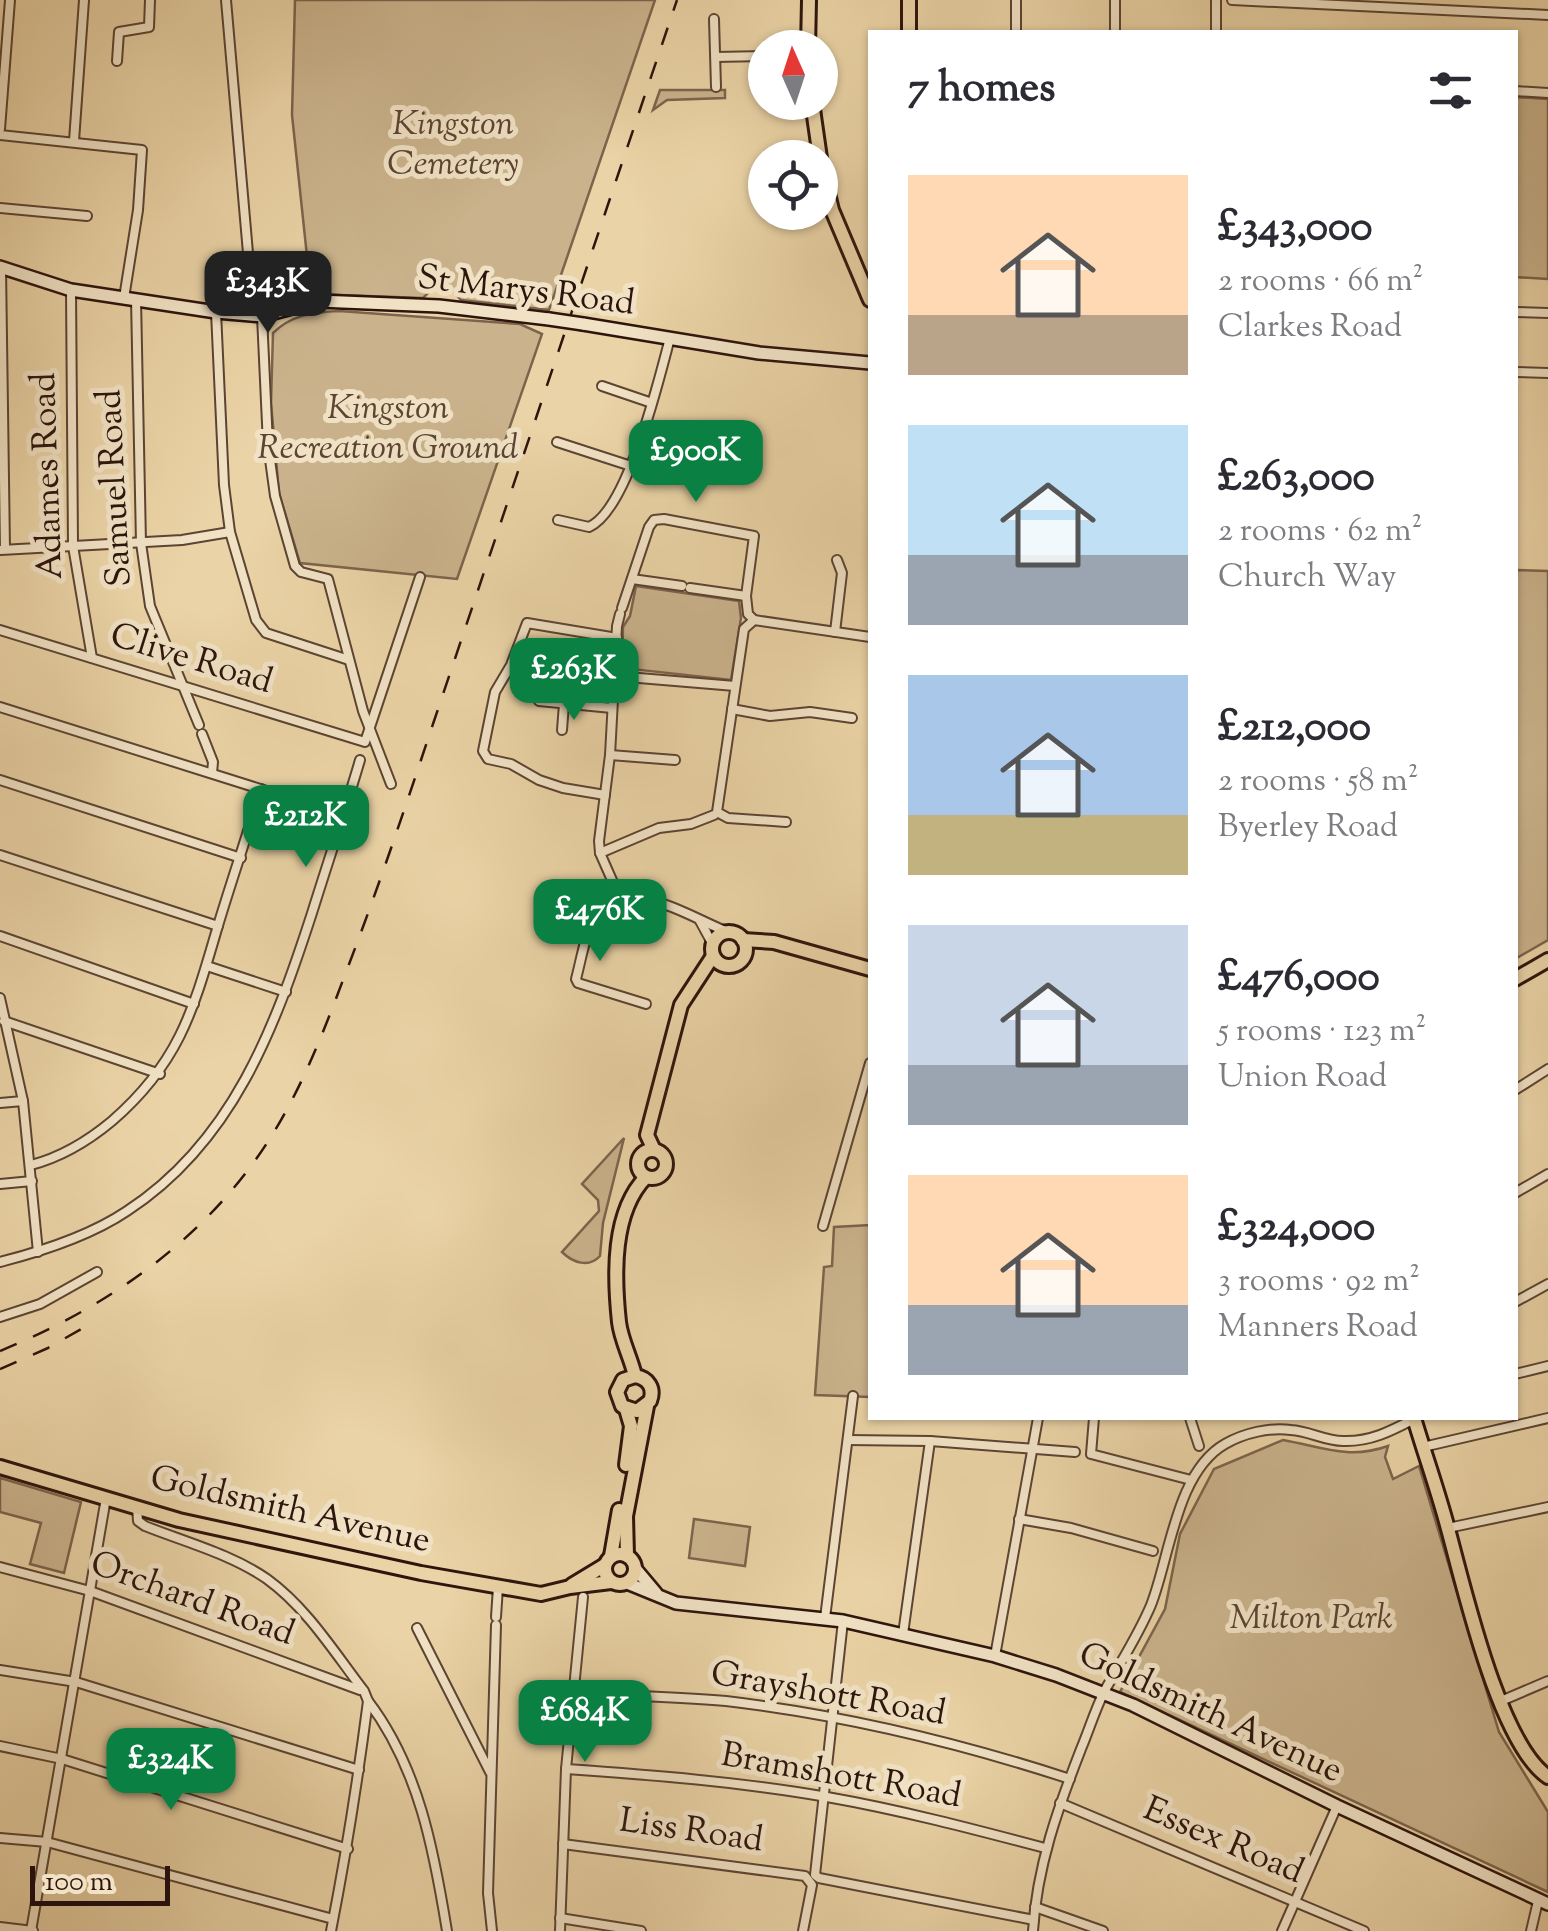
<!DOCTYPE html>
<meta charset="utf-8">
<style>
:root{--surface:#fff;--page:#f7f7f7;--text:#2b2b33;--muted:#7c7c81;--accent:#0b8043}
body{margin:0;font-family:"Sorts Mill Goudy",serif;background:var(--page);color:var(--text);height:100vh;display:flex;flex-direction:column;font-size:38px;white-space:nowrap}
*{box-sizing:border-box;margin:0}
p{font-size:32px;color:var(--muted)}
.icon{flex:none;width:55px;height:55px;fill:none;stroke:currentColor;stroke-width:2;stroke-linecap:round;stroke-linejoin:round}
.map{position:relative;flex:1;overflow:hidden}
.panel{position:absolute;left:868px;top:30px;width:650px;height:1390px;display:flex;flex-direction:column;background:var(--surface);border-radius:0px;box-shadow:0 2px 8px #0004}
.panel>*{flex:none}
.needle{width:65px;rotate:357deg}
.controls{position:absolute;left:748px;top:30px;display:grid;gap:20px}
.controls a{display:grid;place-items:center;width:90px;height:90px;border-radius:50%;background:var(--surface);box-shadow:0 2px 8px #0004;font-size:50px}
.scale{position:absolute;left:30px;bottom:25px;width:140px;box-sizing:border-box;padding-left:10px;border:5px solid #2d150d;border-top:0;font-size:28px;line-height:35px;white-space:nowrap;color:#2d150d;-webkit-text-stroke:8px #f1e2c5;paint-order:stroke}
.price{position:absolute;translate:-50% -85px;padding:0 22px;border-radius:20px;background:var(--accent);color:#fff;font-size:32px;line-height:65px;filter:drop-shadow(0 2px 5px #0008)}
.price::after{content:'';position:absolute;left:50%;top:60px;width:30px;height:22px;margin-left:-15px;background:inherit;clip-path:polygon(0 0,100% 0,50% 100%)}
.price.selected{background:#222;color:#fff}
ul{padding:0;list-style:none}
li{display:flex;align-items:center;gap:30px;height:250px;padding:0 40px}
li span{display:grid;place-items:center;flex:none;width:280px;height:200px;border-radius:0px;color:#555}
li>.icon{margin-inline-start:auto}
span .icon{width:120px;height:120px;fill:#fffc;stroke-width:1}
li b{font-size:42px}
h2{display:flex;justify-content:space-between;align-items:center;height:120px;padding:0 40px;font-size:42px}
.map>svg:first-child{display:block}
.green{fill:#cab38c;stroke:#7c644c;stroke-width:2.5}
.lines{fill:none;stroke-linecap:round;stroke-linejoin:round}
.street-casing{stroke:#5c4433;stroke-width:12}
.secondary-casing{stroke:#2d150d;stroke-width:16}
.primary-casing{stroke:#2d150d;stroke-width:18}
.street{stroke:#f1e2c5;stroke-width:8}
.secondary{stroke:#f1e2c5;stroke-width:11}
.primary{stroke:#ead3a6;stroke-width:12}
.rail{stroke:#2d150d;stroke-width:2.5;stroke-dasharray:18 18;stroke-linecap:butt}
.secondary-bridge-casing{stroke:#2d150d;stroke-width:16;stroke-linecap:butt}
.secondary-bridge{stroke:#f1e2c5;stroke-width:11}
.labels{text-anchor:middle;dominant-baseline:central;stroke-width:10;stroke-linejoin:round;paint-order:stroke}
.park-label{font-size:35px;font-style:italic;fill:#5c4433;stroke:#f1e2c5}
.street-label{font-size:35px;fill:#2d150d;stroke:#f1e2c5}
</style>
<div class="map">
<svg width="1548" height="1931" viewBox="0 0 1548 1931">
<rect width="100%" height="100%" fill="#ead3a6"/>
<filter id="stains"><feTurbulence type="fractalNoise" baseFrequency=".002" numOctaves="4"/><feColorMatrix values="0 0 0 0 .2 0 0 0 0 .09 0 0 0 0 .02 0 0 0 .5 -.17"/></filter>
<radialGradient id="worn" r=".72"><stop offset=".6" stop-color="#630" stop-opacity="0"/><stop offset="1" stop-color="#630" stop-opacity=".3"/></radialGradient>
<g class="green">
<polygon points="295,0 655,0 549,310 461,300 451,289 433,288 423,298 311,294 292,115"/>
<polygon points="660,90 725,90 725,98 667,100 653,110"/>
<polygon points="1515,97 1548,99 1548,279 1515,277"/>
<path d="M339,311l181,13 22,10 -85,245 -157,-16 -21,-70 -8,-90 2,-70c18,-18 41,-21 66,-22z"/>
<polygon points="1515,570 1548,571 1548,940 1515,959"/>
<polygon points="636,586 739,601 741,618 731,680 622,668 623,627 630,616"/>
<path d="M624,1138l-21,85 -3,33c-11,12 -27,7 -38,-4l37,-41 -1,-11 -16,-16z"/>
<polygon points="870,1225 870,1397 815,1395 824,1267 832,1266 834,1227"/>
<path d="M1283,1440c39,7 66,20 105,6l-3,11 8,22 26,-13 80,266 49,80v80l-428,-200 45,-83 15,-75 34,-65z"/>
<polygon points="0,1478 81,1502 64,1573 30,1564 41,1523 0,1512"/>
<polygon points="694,1519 750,1527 745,1566 689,1558"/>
</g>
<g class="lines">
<defs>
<g id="street">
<polyline points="226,0 252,299"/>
<polyline points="1115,0 1115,32"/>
<polyline points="1232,0 1548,15"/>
<polyline points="714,19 716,87"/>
<polyline points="1016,32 1016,0"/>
<polyline points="1216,32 1216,0"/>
<polyline points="716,57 765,56"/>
<polyline points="117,61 119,32 149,27 150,0"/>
<polyline points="1515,91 1548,93"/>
<polyline points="0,129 10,0"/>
<polyline points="0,135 142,150 138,210 124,298"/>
<polyline points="74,141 84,0"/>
<polyline points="0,208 87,216"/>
<polyline points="1,268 5,549"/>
<polyline points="71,290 73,546 92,658"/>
<polyline points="136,299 141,543 150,606 199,725"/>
<polyline points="216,312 224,485 230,532 256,620 266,633 349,660"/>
<polyline points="1515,312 1548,313"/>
<polyline points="262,316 268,445 275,496 295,566 301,572 328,579 363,711 391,784"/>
<polyline points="1515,372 1548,373"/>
<polyline points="602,386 652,403"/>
<polyline points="557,442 631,466"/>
<path d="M558,520l31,7c39,-17 70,-148 81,-189"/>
<polyline points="1,550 182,540 230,532"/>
<polyline points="632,579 682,586"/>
<polyline points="690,588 746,596"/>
<polyline points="622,608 649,527 654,520 664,519 754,536 746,596 748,614 754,620"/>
<polyline points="754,620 744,629 717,812 728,818 786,822"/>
<polyline points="754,620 870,637"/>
<polyline points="0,630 365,742 420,577"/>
<polyline points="835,632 842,573 837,560"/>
<polyline points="615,676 735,686"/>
<polyline points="539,701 612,708"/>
<polyline points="0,707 343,815"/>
<polyline points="732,709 770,716 810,712 852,718"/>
<polyline points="562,730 564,704"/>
<polyline points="202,734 213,762 212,773"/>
<polyline points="610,755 675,760"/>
<polyline points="0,780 241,858"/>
<polyline points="605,795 563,788 539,780 511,764 488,759 483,751 495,692 511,665 527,623 617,638"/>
<polyline points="600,853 659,828 691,824 714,815"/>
<polyline points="0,855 218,926"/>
<polyline points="619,896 600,853 599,841 610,755 617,626 620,614"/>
<polyline points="700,921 712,943"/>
<polyline points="0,936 194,1004"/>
<polyline points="207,966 286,992"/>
<polyline points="0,998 23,1101 38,1252"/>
<path d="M646,1004l-68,-21 -2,-4c5,-19 9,-43 17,-61 25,-49 100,1 135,14"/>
<polyline points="4,1021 160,1074"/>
<polyline points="1515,1090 1548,1069"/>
<polyline points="0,1103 23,1101"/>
<path d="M31,1165c31,-8 57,-24 81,-44 67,-58 81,-110 105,-192 14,-47 30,-93 44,-140"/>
<polyline points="0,1184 32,1181"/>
<polyline points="1515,1193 1548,1174"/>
<polyline points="823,1226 870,1063"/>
<path d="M0,1262c43,-11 90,-26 127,-51 106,-69 148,-184 185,-298 16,-51 33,-102 48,-153"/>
<polyline points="1515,1302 1548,1284"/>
<polyline points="0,1317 40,1304 97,1272"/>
<polyline points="1515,1374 1548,1366"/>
<polyline points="1094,1418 1091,1454 1191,1480"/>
<polyline points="1190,1418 1199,1446"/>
<polyline points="848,1440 930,1441 1075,1452"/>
<polyline points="1423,1447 1548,1418"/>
<path d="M137,1507l1,14 7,5c40,16 86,28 122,53 40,29 67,73 97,112l4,10c-10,77 -22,154 -37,230"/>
<polyline points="1019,1519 1071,1528 1153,1551"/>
<polyline points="1448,1528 1548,1507"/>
<polyline points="0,1567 90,1591 360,1690"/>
<polyline points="496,1617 498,1587"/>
<polyline points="825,1618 853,1396"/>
<polyline points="843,1621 815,1875 819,1878 1034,1920"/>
<polyline points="417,1628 490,1772"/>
<polyline points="903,1634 930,1441"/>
<polyline points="995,1656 1038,1418"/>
<polyline points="0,1670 76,1682 359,1770"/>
<path d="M573,1694c51,2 103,2 153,7 118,14 231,41 344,78"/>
<path d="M368,1701c51,67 66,150 79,230"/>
<polyline points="1501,1701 1548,1681"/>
<polyline points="0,1746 62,1759 348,1849"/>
<path d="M566,1769c87,6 175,13 261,28 74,13 146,32 218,51"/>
<polyline points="1060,1803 1364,1931"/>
<polyline points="0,1838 47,1842 333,1919"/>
<polyline points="563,1844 805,1876 812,1885 803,1931"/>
<polyline points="1035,1907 1103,1931"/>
<polyline points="560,1918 641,1931"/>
<polyline points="0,1927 33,1931"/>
<polyline points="31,1931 106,1498"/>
<polyline points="492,1931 488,1893 496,1625"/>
<polyline points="560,1931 566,1769 583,1597"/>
<path d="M1033,1931c4,-65 25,-123 48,-182 8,-19 14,-39 23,-57 16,-29 34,-56 47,-87 19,-48 25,-133 74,-161 19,-11 45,-17 66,-14 18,1 34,11 52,11 27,1 48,-10 71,-22"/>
<polyline points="1282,1931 1337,1806"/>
<polyline points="1531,1931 1538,1901"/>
</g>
<g id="secondary">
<polyline points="0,267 71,290 216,312 262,316 319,301 439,306 549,319"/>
<polyline points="583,324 759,353 870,363"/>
<polyline points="635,1568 656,1593"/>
<polyline points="627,1583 676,1603 843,1621 995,1656 1056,1675 1133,1705 1337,1806 1548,1904"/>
</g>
<g id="primary">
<polyline points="909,32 909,0"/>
<polyline points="808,48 809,0"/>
<polyline points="812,102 820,158"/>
<polyline points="820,160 832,210 870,300"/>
<circle cx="729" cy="949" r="17"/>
<polyline points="743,940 774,942 870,969"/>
<polyline points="1515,979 1548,960"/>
<circle cx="652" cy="1164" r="14"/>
<polyline points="654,1150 647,1135 681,1005 713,956"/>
<path d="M635,1376l-12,4 -6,12 5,14 15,5 13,-10c5,-13 -2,-23 -15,-25 -4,-18 -14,-36 -16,-54 -5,-47 -7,-110 27,-145"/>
<path d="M1414,1418c11,37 24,73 34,111 16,58 51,215 100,248"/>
<polyline points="626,1465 631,1426 626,1409"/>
<polyline points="0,1467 179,1520 421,1573 541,1594 570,1587 611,1582"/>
<circle cx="620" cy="1569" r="15"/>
<polyline points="611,1556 619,1510"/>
<polyline points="627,1556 626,1516 647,1406"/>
<polyline points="572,1585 605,1565"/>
</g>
</defs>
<use href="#street" class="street-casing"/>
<use href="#secondary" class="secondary-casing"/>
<use href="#primary" class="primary-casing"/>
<use href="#street" class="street"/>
<use href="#secondary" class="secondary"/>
<use href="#primary" class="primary"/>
<g class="rail">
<path d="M0,1351c100,-41 190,-101 254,-189 42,-58 67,-123 92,-190 32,-83 60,-167 88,-251 81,-241 162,-481 243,-721"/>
<polyline points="0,1369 48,1348 83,1328"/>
</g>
<defs>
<polyline id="secondary-bridge" points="549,319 583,324"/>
</defs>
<use href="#secondary-bridge" class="secondary-bridge-casing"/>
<use href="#secondary-bridge" class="secondary-bridge"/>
</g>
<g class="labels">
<g class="park-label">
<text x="453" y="125">Kingston<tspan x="453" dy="40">Cemetery</tspan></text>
<text x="388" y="409">Kingston<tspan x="388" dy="40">Recreation Ground</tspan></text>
<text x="1311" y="1619">Milton Park</text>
</g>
<g class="street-label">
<text transform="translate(526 292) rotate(7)">St Marys Road</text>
<text transform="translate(49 476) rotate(-92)">Adames Road</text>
<text transform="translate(116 488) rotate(-93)">Samuel Road</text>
<text transform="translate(191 660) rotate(17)">Clive Road</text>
<text transform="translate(290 1511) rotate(13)">Goldsmith Avenue</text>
<text transform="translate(192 1600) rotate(20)">Orchard Road</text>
<text transform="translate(828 1695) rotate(10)">Grayshott Road</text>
<text transform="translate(1210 1714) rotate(25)">Goldsmith Avenue</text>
<text transform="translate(841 1777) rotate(10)">Bramshott Road</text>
<text transform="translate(691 1832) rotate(8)">Liss Road</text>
<text transform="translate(1223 1842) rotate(23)">Essex Road</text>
</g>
</g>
<rect width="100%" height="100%" filter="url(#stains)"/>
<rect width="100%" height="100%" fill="url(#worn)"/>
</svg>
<div class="controls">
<a><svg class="needle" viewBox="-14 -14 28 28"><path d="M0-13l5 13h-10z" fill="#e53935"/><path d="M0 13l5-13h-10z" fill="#7c7c81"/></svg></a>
<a><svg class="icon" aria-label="locate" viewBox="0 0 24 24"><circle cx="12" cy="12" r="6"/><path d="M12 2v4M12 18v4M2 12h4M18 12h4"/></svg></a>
</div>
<div class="scale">100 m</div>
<b class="price selected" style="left:268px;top:336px">£343K</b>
<b class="price" style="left:696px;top:505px">£900K</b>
<b class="price" style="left:574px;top:723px">£263K</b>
<b class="price" style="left:306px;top:870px">£212K</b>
<b class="price" style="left:600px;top:964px">£476K</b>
<b class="price" style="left:585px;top:1765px">£684K</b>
<b class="price" style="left:171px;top:1813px">£324K</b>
<section class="panel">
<h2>7 homes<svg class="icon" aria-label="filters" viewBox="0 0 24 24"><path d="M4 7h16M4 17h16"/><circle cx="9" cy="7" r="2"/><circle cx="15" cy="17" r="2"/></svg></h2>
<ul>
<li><span style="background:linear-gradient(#ffd9b3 70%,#b9a48a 0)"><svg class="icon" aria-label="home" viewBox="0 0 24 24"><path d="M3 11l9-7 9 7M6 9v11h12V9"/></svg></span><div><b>£343,000</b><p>2 rooms · 66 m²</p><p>Clarkes Road</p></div></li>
<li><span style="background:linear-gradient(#bfe0f5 65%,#9aa5b1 0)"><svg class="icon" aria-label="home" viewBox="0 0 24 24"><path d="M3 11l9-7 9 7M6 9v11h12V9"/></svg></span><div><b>£263,000</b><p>2 rooms · 62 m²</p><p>Church Way</p></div></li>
<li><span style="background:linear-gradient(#a9c7e8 70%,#c2b280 0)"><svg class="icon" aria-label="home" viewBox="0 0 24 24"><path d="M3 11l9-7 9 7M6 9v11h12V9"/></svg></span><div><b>£212,000</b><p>2 rooms · 58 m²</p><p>Byerley Road</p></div></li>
<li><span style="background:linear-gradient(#c9d6e8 70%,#9aa5b1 0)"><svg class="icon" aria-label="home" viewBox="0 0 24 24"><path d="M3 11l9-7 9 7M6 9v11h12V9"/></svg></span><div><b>£476,000</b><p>5 rooms · 123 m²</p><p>Union Road</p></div></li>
<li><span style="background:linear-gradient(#ffd9b3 65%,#9aa5b1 0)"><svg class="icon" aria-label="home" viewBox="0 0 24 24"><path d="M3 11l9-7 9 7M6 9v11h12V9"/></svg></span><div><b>£324,000</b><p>3 rooms · 92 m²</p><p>Manners Road</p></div></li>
</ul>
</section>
</div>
